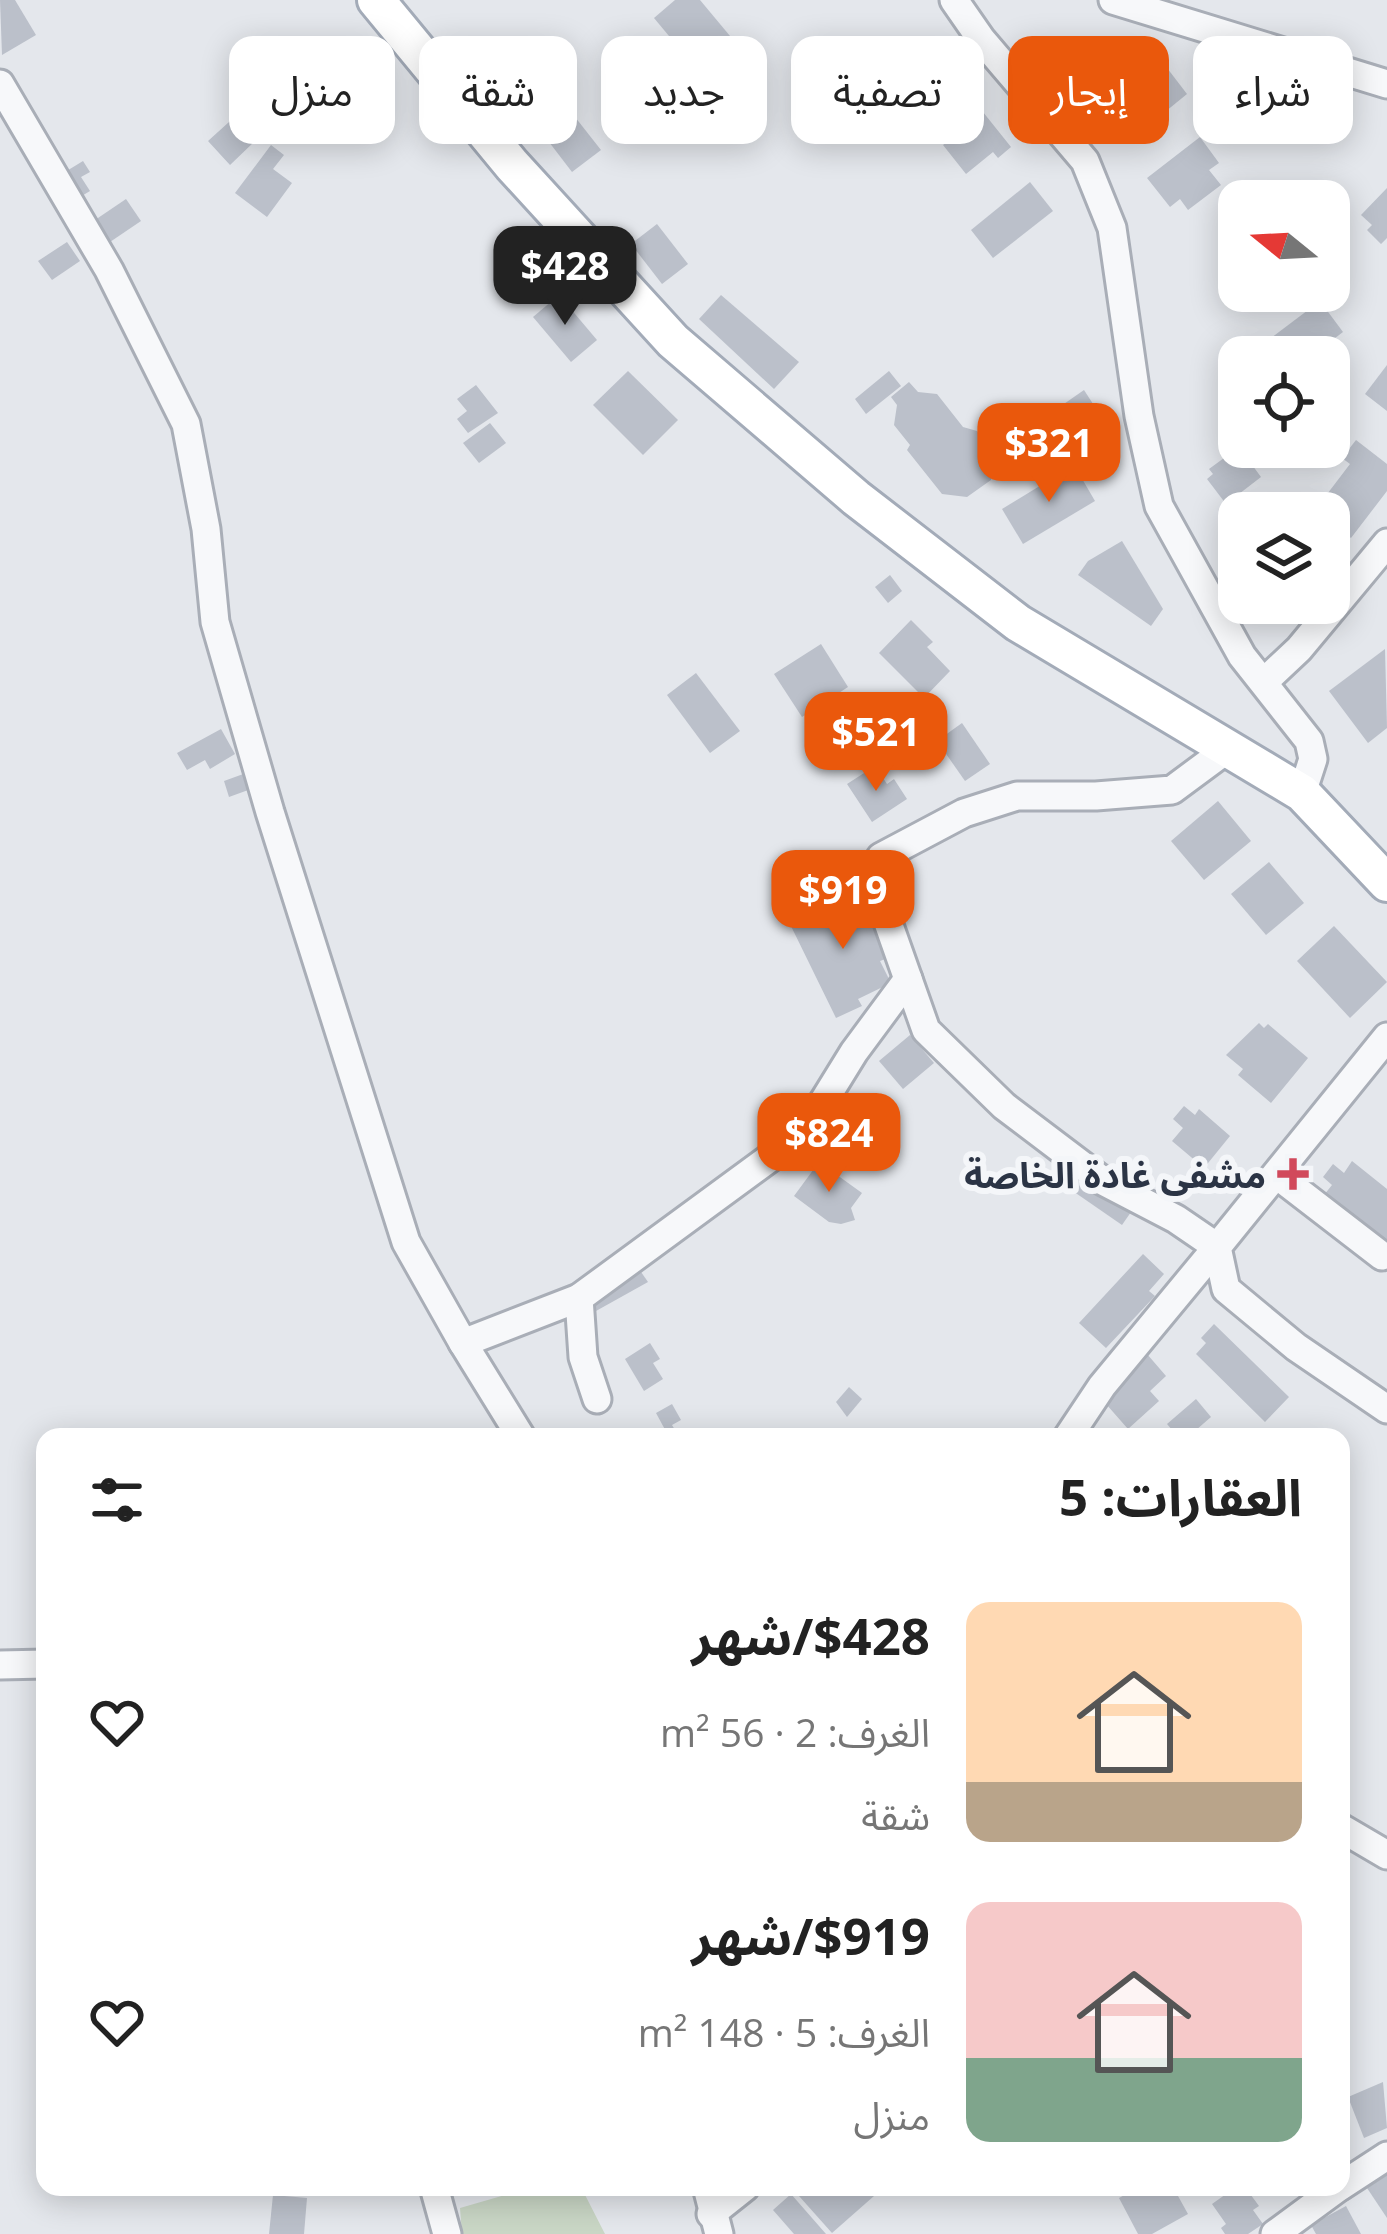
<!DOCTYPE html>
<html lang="ar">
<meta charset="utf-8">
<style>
:root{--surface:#fff;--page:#f6f6f6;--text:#222;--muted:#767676;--accent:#ea580c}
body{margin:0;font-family:"Open Sans","Noto Sans Arabic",sans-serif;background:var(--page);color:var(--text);direction:rtl;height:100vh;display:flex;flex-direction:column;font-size:45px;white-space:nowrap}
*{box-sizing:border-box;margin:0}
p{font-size:39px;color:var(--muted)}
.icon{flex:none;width:66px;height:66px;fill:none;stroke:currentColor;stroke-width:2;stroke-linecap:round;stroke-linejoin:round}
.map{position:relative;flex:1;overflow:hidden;direction:ltr}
.details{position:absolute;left:36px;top:1428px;width:1314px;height:768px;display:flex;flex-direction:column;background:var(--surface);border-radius:24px;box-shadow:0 6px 30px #0003;direction:rtl}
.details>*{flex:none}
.guide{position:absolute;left:36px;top:36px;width:1317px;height:108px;direction:rtl;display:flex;gap:24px}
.needle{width:78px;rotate:288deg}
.controls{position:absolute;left:1218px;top:180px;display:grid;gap:24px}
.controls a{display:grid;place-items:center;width:132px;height:132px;border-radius:24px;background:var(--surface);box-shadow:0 6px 30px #0003;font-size:60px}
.price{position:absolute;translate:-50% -102px;padding:0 27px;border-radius:24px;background:var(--accent);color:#fff;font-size:39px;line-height:78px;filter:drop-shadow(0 3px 6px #0008)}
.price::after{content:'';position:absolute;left:50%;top:72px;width:36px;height:27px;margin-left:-18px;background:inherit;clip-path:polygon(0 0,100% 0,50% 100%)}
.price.active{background:#222;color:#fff}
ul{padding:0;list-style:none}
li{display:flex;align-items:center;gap:36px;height:300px;padding:0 48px}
li span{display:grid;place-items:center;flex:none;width:336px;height:240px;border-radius:24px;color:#555}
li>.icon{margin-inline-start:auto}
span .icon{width:144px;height:144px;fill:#fffc;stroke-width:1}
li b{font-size:51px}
h2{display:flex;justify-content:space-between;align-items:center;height:144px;padding:0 48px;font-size:51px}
.chip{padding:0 42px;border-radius:24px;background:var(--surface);box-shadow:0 6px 30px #0003;font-size:42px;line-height:108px}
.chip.active{background:var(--accent);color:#fff}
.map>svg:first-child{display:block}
.green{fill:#c9d6c5}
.building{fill:#bbc0ca}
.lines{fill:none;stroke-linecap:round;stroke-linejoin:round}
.minor-casing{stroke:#a9aeb7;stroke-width:33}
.major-casing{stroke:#a3abb8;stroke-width:42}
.minor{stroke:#f7f8fa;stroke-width:27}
.major{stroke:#fff;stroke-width:36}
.poi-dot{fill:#d1495b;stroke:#f4f6f9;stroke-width:4.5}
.labels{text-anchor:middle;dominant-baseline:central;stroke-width:12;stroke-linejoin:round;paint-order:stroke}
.poi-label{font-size:36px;font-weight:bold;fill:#2b3445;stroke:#f4f6f9;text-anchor:end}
</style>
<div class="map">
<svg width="1387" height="2234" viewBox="0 0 1387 2234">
<rect width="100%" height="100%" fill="#e4e7ec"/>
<polygon class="green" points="511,2187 581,2187 605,2234 462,2234 460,2208 505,2195"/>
<g class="building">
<polygon points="0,0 15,0 36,35 2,55"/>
<polygon points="675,0 700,0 730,36 694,66 654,18"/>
<polygon points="1164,64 1187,94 1149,125 1125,96"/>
<polygon points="564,103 601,150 572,172 536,125"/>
<polygon points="983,112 1011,147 998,158 993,152 966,174 943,145"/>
<polygon points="239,113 249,124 243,129 255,141 230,165 208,141"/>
<polygon points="1200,137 1219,163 1209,170 1221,185 1188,210 1180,199 1170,207 1147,178"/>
<polygon points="271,145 284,155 273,169 292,183 267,217 235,193"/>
<polygon points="83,161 90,172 81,177 90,191 80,197 65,172"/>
<polygon points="1030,182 1053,211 993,258 971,230"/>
<polygon points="1387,188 1387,238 1381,244 1367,230 1372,225 1361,215"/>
<polygon points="126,199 141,221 110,242 95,220"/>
<polygon points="657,224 688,264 662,284 631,244"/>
<polygon points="67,242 80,261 52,280 38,261"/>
<polygon points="559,295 597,340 571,362 533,317"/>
<polygon points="721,295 799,362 774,389 699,319"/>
<polygon points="1320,301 1343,332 1310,357 1279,357 1267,341"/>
<polygon points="1387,365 1387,411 1365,394"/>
<polygon points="628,371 678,420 643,455 593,405"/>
<polygon points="889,371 901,386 866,414 855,399"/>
<polygon points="909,382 918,392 937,394 963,427 977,431 995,449 991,480 967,497 942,494 907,450 910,445 894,425 897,405 891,397"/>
<polygon points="476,385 498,413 468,433 457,419 467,411 457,399"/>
<polygon points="1084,390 1095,407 1073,423 1061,406"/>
<polygon points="490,423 506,443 479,463 463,443"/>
<polygon points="1356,440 1387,464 1387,491 1351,538 1329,521 1329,513 1315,510 1350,464 1342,458"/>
<polygon points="1239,447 1244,447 1251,456 1247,458 1261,477 1226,504 1207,479 1213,474 1209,469"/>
<polygon points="1074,465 1095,501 1023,544 1002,509"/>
<polygon points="1122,541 1163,609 1151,626 1078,575 1088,561"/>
<polygon points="890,575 902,591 888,603 875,587"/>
<polygon points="911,620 933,642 927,647 950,671 924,698 879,653"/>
<polygon points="821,644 848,687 802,717 774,674"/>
<polygon points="1385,649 1387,728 1368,743 1329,691"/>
<polygon points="696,673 740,731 710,753 667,695"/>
<polygon points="832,723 849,749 827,762 815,734"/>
<polygon points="962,723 990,764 965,781 937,741"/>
<polygon points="221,729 235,754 210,769 205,760 187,770 177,753"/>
<polygon points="875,766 887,784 894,779 907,799 872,822 847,784"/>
<polygon points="246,773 251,789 229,797 224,781"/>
<polygon points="1218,801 1251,841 1204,880 1171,841"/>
<polygon points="1269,862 1304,903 1266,935 1231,894"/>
<polygon points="855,890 888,958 880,961 891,983 858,999 862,1006 836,1018 789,922"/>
<polygon points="1334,926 1387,982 1350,1018 1297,961"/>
<polygon points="1259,1023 1264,1028 1268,1024 1308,1058 1271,1103 1238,1075 1243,1069 1226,1055"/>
<polygon points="910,1035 934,1063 903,1089 879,1061"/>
<polygon points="1184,1106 1195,1115 1199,1109 1230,1136 1204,1168 1172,1141 1183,1128 1173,1119"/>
<polygon points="1352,1161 1387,1189 1387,1246 1324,1195 1332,1185 1323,1177 1333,1164 1344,1173"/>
<polygon points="819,1162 862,1193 851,1208 855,1220 841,1224 829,1222 794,1196"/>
<polygon points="1076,1174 1131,1212 1122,1225 1067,1187"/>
<polygon points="1143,1254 1164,1274 1149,1291 1155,1296 1106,1348 1079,1323"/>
<polygon points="639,1269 648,1282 596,1311 590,1300"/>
<polygon points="1214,1324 1289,1397 1265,1422 1196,1354 1206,1343 1201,1338"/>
<polygon points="650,1343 660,1359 653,1363 663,1379 644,1391 625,1359"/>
<polygon points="1147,1354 1166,1376 1150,1391 1159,1401 1128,1429 1099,1396"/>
<polygon points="849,1387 862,1399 847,1417 836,1402"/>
<polygon points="1196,1399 1211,1417 1188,1437 1178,1437 1167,1424"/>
<polygon points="672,1404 681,1420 672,1425 678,1435 669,1437 656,1413"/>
<polygon points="1383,2082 1387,2128 1364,2138 1348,2097"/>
<polygon points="1387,2175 1387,2218 1367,2188"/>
<polygon points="810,2187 867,2187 874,2196 832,2233 799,2196"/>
<polygon points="1139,2187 1173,2187 1188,2214 1152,2234 1138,2234 1119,2198"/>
<polygon points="1236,2187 1245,2187 1259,2206 1253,2210 1263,2224 1248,2234 1225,2234 1221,2228 1226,2224 1212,2204"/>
<polygon points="791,2194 826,2234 794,2234 773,2210"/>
<polygon points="273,2195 307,2198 304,2234 269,2234"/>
<polygon points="1346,2206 1361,2234 1316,2234 1311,2225"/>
</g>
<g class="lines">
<defs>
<g id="minor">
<polyline points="954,0 981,39 1085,161 1112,228 1139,416 1159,506 1242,656 1309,741 1313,759 1302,793"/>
<polyline points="1113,0 1387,84"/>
<polyline points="0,84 109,270 186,424 206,529 215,622 270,812 406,1242 463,1343"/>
<polyline points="1265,681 1299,649 1387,543"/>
<polyline points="1387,1037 1217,1247 1226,1289 1296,1347 1387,1409"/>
<polyline points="1277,1175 1382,1256"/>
<polyline points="579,1298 583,1357 597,1399"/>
<polyline points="521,1437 463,1343 579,1298 804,1133 854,1052 908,979"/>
<polyline points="1068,1437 1102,1386 1217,1247 1176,1219 1103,1181 1004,1106 926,1030 873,880 881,857 964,813 1017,796 1096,796 1172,790 1230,747"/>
<polyline points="0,1665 45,1664"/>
<polyline points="1341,1828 1387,1855"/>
<polyline points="1341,2186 1387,2156"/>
<polyline points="434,2187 447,2234"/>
<polyline points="707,2187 719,2234"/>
<polyline points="711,2214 745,2187"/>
<polyline points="1275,2234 1339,2187"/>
</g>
<polyline id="major" points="376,0 512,165 673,341 856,498 1018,623 1302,793 1387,883"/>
</defs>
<use href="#minor" class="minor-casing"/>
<use href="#major" class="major-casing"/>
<use href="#minor" class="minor"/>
<use href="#major" class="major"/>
</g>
<path class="poi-dot" d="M1287 1156h12v12h12v12h-12v12h-12v-12h-12v-12h12z"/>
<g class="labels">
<g class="poi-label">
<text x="1266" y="1174">مشفى غادة الخاصة</text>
</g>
</g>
</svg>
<div class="controls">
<a><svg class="needle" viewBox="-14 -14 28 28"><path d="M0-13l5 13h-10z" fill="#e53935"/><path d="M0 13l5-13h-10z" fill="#767676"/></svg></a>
<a><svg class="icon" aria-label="locate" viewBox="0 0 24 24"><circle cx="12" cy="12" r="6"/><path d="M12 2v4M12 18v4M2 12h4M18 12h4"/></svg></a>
<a><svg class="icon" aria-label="layers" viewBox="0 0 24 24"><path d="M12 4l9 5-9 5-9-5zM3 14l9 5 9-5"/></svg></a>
</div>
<b class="price active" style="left:565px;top:328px">$428</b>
<b class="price" style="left:1049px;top:505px">$321</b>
<b class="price" style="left:876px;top:794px">$521</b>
<b class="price" style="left:843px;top:952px">$919</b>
<b class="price" style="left:829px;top:1195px">$824</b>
<div class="guide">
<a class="chip">شراء</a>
<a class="chip active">إيجار</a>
<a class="chip">تصفية</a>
<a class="chip">جديد</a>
<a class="chip">شقة</a>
<a class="chip">منزل</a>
</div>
<section class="details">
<h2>العقارات: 5<svg class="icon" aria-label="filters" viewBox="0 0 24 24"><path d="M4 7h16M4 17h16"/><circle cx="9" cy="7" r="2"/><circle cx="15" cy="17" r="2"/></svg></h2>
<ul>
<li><span style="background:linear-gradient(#ffd9b3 75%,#b9a48a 0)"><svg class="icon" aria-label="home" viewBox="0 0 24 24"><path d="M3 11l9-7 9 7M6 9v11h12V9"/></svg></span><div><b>$428/شهر</b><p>الغرف: 2 · 56 m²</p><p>شقة</p></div><svg class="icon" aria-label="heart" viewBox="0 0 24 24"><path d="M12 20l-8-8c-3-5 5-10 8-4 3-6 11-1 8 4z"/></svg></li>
<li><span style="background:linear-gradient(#f6c9c9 65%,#7fa58c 0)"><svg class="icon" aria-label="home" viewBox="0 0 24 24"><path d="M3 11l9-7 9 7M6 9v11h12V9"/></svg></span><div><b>$919/شهر</b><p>الغرف: 5 · 148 m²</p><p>منزل</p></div><svg class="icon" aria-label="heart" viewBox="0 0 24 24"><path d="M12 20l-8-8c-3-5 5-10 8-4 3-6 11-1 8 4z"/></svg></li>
</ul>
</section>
</div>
